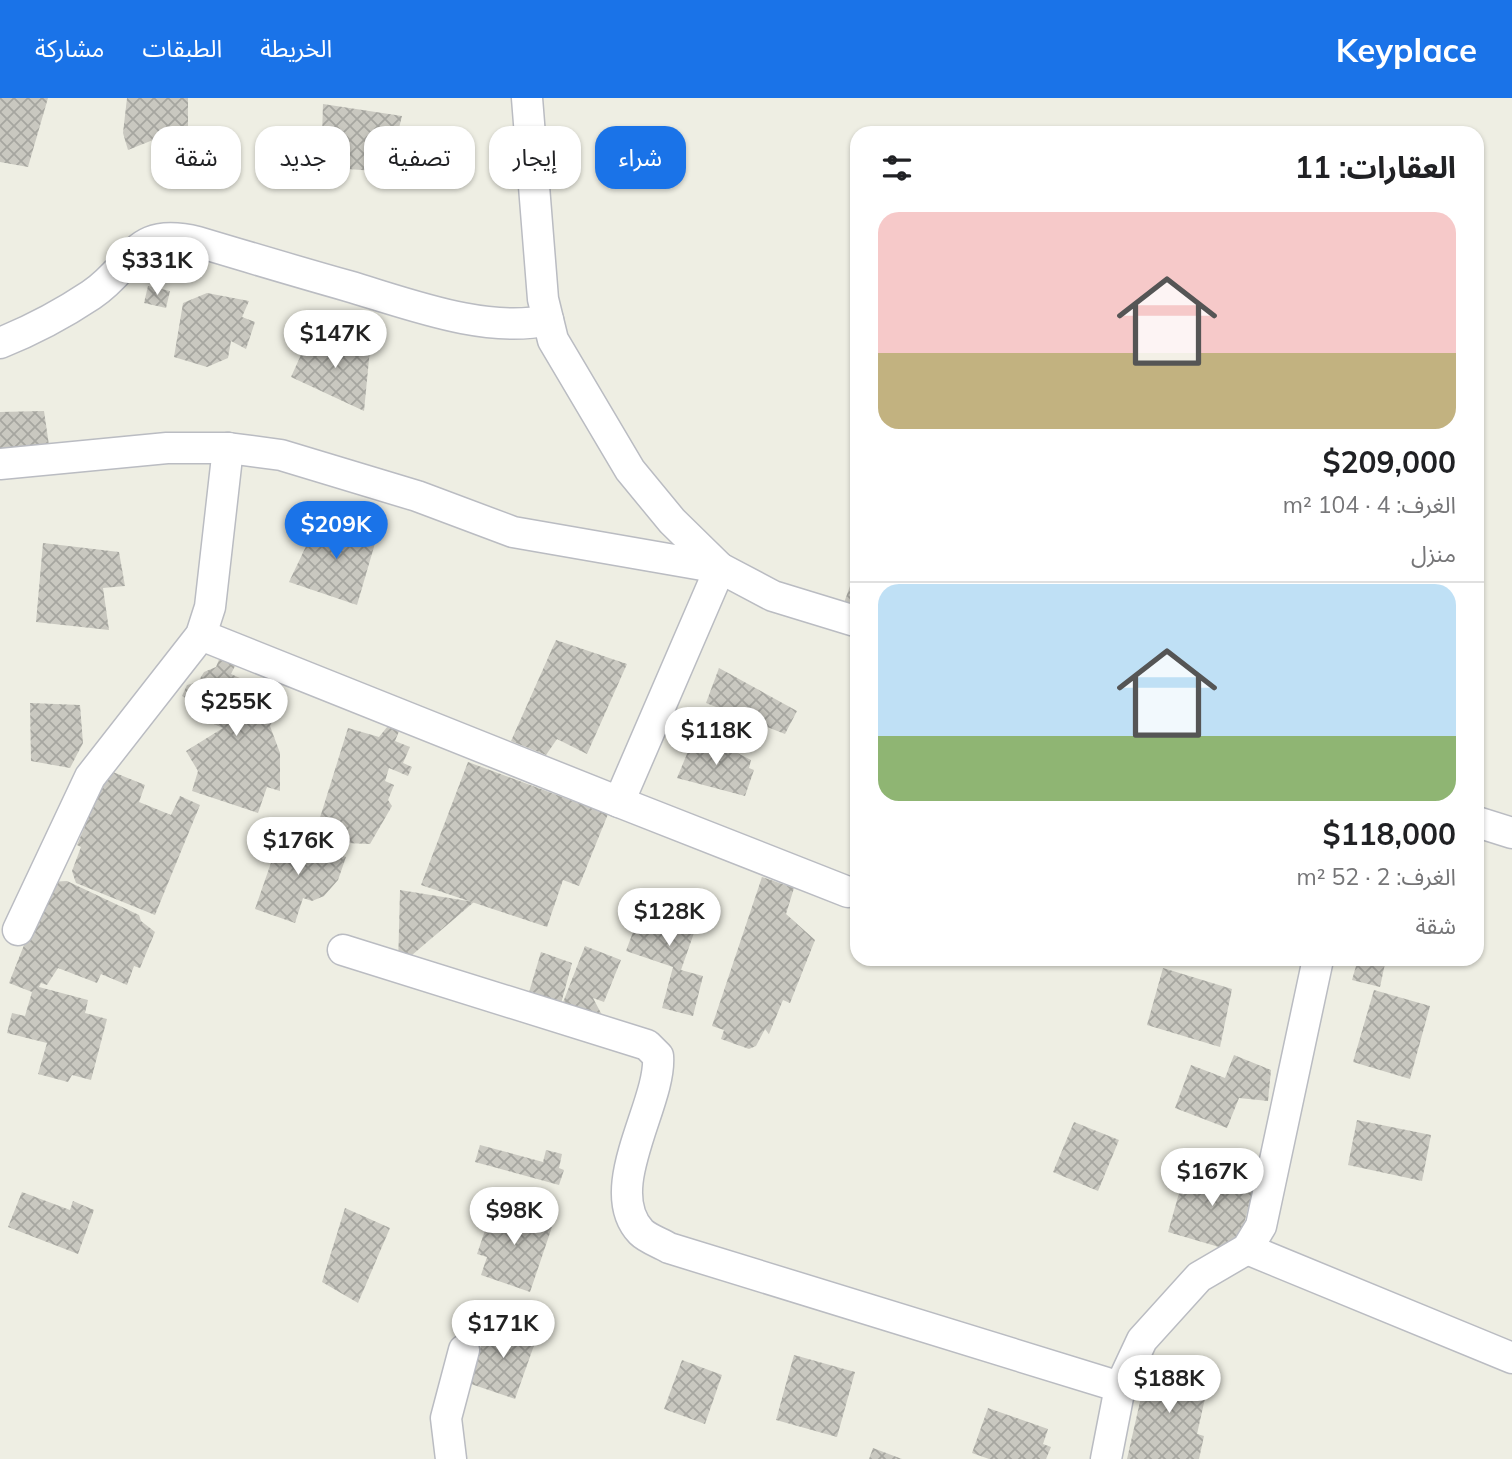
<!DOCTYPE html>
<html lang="ar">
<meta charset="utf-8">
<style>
:root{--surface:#fff;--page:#f6f6f6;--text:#202124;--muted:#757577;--line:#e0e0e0;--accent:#1a73e8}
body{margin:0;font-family:Mulish,"Noto Sans Arabic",sans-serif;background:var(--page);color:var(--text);direction:rtl;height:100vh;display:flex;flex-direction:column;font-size:26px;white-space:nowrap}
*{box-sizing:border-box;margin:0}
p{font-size:23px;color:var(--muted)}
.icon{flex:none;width:38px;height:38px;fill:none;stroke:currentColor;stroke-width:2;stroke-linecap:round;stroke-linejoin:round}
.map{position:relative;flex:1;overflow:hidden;direction:ltr}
.details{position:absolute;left:850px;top:28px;width:634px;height:840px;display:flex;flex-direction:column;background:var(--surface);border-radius:21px;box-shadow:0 2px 5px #0004;direction:rtl}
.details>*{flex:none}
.banner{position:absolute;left:21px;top:28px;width:665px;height:63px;direction:rtl;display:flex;gap:14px}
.price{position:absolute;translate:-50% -60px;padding:0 16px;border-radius:24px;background:#fff;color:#222;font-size:23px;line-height:46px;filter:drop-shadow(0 2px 4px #0008)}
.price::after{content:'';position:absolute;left:50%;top:42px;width:21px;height:16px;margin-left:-10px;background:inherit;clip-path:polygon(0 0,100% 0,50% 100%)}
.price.selected{background:var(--accent);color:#fff}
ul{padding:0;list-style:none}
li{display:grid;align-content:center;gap:14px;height:371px;padding:0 28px}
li+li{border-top:2px solid var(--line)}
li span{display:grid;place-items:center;height:217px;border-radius:21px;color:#555}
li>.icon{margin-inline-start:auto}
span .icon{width:126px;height:126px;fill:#fffc;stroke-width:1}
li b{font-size:30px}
h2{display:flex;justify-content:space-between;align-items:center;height:84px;padding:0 28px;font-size:30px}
.pill{padding:0 24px;border-radius:21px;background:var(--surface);box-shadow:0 2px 5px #0004;font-size:24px;line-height:63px}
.pill.selected{background:var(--accent);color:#fff}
header{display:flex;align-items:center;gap:42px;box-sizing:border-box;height:98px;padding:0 35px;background:var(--accent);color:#fff}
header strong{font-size:33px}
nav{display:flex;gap:38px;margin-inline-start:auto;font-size:24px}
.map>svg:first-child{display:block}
.building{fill:url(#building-cross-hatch)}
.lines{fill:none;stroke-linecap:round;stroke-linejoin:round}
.street-casing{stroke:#babcc2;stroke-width:33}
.street{stroke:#fff;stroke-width:30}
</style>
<header>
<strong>Keyplace</strong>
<nav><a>الخريطة</a><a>الطبقات</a><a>مشاركة</a></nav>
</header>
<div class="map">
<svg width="1512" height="1361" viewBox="0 0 1512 1361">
<defs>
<pattern id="building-cross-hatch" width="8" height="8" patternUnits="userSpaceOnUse" patternTransform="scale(1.75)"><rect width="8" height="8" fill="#c9c8c0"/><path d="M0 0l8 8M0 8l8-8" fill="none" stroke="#a6a6a0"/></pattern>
</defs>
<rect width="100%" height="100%" fill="#eeeee3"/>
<g class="building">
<polygon points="0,0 48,0 28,69 0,64"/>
<polygon points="127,0 188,0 188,28 128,52 123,35"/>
<polygon points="323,6 402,18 388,74 321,69"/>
<polygon points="148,188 170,193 166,210 144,205"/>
<polygon points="207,195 249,203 242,219 255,224 246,251 231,243 228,260 207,269 174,259 183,205"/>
<polygon points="310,237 370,251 364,313 291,279"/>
<polygon points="44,313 51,361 0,360 0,314"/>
<polygon points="318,423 378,435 357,507 289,484"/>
<polygon points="43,445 119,454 125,488 103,490 109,532 36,524"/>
<polygon points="857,468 858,468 858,509 844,505"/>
<polygon points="556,542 627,566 587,656 557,641 546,657 511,643"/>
<polygon points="220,559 236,566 231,576 271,594 273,589 286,594 270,628 280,655 280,693 267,689 258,715 192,693 198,673 186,653 223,630 200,620 193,604 182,598 187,587 198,584 204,574 216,569"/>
<polygon points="719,570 797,613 785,636 706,605"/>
<polygon points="30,605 80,607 83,645 70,670 31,663"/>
<polygon points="392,623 402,626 395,643 410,649 403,665 412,669 408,678 389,670 385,683 394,687 388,702 392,708 370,746 346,745 318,726 348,630 379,639"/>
<polygon points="696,634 751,662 749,670 754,672 745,698 677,680"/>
<polygon points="468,664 608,716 579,788 563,782 547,829 421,787"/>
<polygon points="108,672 145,687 139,704 171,717 180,698 200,707 155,817 76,785 72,773 81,749 77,747"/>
<polygon points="281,736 346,759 338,782 324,798 312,803 303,800 295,825 255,811"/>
<polygon points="762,779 794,790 786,816 815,842 790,905 783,902 769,936 765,931 756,948 749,951 721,941 724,932 712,928"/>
<polygon points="67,783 139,817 141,823 155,834 140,870 134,868 127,887 101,876 97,885 58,870 47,887 41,885 39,889 88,902 85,915 107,921 91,982 72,977 68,984 38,976 47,945 7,935 12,915 25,918 32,894 9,885 49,784"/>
<polygon points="400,792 474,804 398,869"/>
<polygon points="647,796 701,815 681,872 703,878 693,918 662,910 673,869 626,853"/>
<polygon points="585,848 621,862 604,904 593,900 602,917 587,925 578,909 574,918 560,912"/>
<polygon points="541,854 572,865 559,913 527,901"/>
<polygon points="1358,861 1386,861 1380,889 1352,882"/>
<polygon points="1163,870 1232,891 1220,949 1147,927"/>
<polygon points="1374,892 1430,908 1410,981 1353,964"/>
<polygon points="1234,957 1271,972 1268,1003 1239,1000 1227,1030 1175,1010 1191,967 1225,980"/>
<polygon points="1357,1022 1431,1037 1422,1083 1348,1067"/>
<polygon points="1074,1024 1119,1042 1098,1093 1053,1074"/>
<polygon points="480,1047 543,1064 546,1052 562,1056 559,1070 564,1072 559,1087 475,1064"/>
<polygon points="1187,1067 1255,1086 1236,1154 1168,1134"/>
<polygon points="22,1094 70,1112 73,1103 94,1112 78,1156 8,1129"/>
<polygon points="494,1106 553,1126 530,1194 481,1177 487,1159 477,1156"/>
<polygon points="345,1110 390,1130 358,1205 322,1184"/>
<polygon points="490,1223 537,1239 515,1301 468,1285"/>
<polygon points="794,1257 855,1274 837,1339 776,1322"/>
<polygon points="682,1262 722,1277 705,1326 664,1311"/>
<polygon points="1149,1264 1210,1278 1197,1336 1204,1338 1199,1361 1127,1361"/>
<polygon points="988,1310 1048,1331 1043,1346 1051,1349 1046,1361 989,1361 972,1355"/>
<polygon points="873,1350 902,1361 869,1361"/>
</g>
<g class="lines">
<defs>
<g id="street">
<polyline points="527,0 543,201 553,242 630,372 672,423 720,470 773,498 858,524"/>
<path d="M0,245c30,-12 64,-30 91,-48 46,-31 40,-69 107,-53 50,15 100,30 150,44 61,18 138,48 200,34"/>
<polyline points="0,366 167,350 228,350 281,357 417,398 513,434 720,470 619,704 848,794"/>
<polyline points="201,537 619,704"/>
<polyline points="1477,724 1512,735"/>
<polyline points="18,832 90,679 201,537 210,509 228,350"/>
<path d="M343,852l304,95 11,11c4,47 -58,133 -17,176 7,7 20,11 28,16l451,139"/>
<polyline points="1247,1151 1512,1260"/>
<polyline points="451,1361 446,1320 464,1252"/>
<polyline points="1106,1361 1120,1289 1142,1242 1199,1179 1247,1151 1261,1128 1318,861"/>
</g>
</defs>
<use href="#street" class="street-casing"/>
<use href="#street" class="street"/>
</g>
</svg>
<b class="price" style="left:157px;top:199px">$331K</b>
<b class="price" style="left:335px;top:272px">$147K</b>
<b class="price selected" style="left:336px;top:463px">$209K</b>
<b class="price" style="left:236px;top:640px">$255K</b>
<b class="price" style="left:716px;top:669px">$118K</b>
<b class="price" style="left:298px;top:779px">$176K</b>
<b class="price" style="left:669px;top:850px">$128K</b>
<b class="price" style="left:1212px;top:1110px">$167K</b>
<b class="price" style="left:514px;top:1149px">$98K</b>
<b class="price" style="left:503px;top:1262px">$171K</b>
<b class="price" style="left:1169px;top:1317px">$188K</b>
<div class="banner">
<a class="pill selected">شراء</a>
<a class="pill">إيجار</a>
<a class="pill">تصفية</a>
<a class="pill">جديد</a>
<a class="pill">شقة</a>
</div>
<section class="details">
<h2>العقارات: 11<svg class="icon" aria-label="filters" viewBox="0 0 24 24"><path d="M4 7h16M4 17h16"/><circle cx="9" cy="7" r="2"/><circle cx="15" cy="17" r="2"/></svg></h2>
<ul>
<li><span style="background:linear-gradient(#f6c9c9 65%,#c2b280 0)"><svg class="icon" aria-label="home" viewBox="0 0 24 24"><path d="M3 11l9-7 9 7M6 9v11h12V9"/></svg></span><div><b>$209,000</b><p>الغرف: 4 · 104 m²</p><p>منزل</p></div></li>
<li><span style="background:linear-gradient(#bfe0f5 70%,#8fb573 0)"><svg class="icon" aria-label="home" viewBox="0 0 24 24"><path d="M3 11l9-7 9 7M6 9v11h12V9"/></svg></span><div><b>$118,000</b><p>الغرف: 2 · 52 m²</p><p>شقة</p></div></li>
</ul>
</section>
</div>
